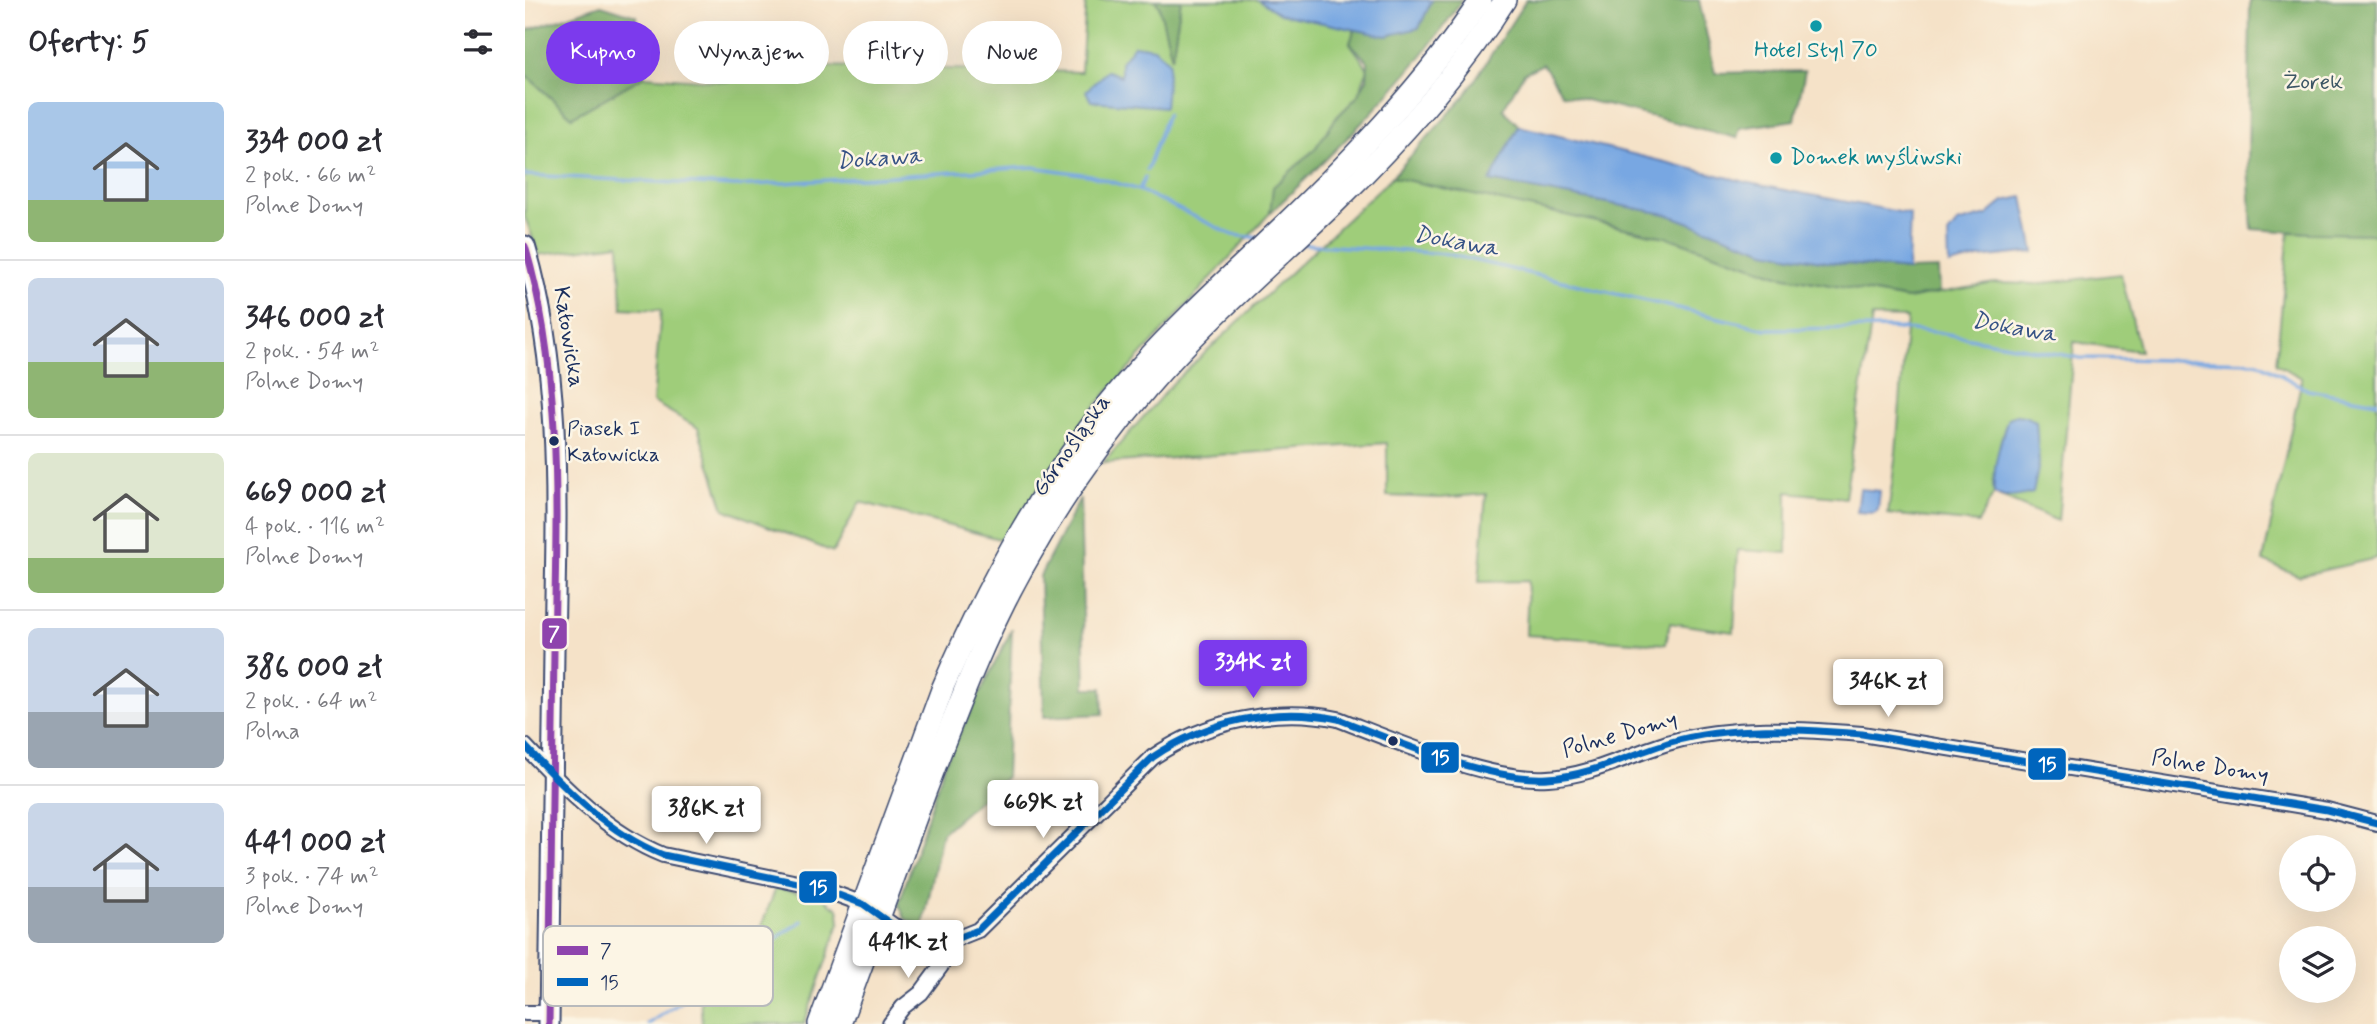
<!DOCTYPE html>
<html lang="pl">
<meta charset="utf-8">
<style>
:root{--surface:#fff;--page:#f2f2f3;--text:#2b2b33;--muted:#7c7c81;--line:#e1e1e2;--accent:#7c3aed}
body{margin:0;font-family:Mynerve,sans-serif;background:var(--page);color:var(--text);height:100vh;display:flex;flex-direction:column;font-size:26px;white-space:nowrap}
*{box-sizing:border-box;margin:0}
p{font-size:23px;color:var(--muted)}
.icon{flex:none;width:38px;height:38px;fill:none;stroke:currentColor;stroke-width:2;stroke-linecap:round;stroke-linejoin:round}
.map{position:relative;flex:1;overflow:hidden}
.drawer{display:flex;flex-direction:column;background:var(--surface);width:525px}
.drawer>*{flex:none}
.banner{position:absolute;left:21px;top:21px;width:665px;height:63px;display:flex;gap:14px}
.fabs{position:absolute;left:1754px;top:835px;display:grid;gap:14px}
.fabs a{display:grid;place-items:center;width:77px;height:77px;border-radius:50%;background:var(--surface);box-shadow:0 7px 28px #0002;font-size:35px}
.price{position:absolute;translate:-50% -60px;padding:0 16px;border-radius:7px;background:#fff;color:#222;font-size:23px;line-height:46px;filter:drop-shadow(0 2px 4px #0008)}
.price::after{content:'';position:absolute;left:50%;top:42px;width:21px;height:16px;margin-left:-10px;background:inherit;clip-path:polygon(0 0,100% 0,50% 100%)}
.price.current{background:var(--accent);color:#fff}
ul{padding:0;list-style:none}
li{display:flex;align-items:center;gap:21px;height:175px;padding:0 28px}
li+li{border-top:2px solid var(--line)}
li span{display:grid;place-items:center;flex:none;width:196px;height:140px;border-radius:10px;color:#555}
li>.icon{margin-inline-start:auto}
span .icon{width:84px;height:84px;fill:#fffc;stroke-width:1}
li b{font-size:30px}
h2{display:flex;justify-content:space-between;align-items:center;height:84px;padding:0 28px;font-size:30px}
.pill{padding:0 24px;border-radius:32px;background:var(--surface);box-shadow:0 7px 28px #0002;font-size:24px;line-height:63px}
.pill.current{background:var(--accent);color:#fff}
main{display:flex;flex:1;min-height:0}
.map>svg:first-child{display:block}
.green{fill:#9fcd7a;stroke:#5d7e6c;stroke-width:2}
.forest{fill:#7fb06a;stroke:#4d7064;stroke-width:2}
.water{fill:#78a7e2;stroke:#4a6ba0;stroke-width:2}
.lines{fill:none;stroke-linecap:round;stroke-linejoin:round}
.stream{stroke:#78a7e2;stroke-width:3.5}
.street-casing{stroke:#3c4a6e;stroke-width:18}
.secondary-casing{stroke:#3c4a6e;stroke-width:23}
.primary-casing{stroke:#3c4a6e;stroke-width:24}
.street{stroke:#fff;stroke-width:14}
.secondary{stroke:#fff;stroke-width:19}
.primary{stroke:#fff;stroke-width:21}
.bus-1-casing{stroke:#fcf5e5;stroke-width:12}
.bus-2-casing{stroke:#fcf5e5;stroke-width:12}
.bus-1{stroke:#8e44ad;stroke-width:7}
.bus-2{stroke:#0065bd;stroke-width:7}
.culture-dot{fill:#0f9aa8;stroke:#fcf5e5;stroke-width:2.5}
.bus-dot{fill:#1b2f5e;stroke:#fcf5e5;stroke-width:2.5}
.labels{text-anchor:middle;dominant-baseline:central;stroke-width:5;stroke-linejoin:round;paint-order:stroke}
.bus-label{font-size:21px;fill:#1b2f5e;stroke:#fcf5e5;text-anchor:start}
.culture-label{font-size:23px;fill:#0d838f;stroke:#fcf5e5}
.park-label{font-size:23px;fill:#3c5665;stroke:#fcf5e5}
.street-label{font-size:23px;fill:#1b2f5e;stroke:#fcf5e5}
.water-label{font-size:24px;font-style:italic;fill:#375386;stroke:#fcf5e5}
.key{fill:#fcf5e5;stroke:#b8babc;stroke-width:2}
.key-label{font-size:19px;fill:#1b2f5e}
.line-badge{stroke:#fcf5e5;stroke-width:2.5}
.badge-label{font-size:19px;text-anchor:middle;font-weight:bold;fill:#fff}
</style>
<main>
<section class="drawer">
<h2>Oferty: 5<svg class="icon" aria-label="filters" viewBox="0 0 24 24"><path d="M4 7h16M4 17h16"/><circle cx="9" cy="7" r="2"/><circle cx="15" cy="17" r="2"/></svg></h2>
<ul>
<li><span style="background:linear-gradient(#a9c7e8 70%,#8fb573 0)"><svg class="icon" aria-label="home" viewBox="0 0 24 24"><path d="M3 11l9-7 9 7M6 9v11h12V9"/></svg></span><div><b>334 000 zł</b><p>2 pok. · 66 m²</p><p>Polne Domy</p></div></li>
<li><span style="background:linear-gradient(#c9d6e8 60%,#8fb573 0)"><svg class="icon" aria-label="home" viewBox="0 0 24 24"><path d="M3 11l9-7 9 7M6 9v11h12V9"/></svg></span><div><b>346 000 zł</b><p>2 pok. · 54 m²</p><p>Polne Domy</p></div></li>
<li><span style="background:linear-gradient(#dfe7d0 75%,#8fb573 0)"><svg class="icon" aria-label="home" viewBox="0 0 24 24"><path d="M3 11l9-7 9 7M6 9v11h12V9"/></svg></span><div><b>669 000 zł</b><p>4 pok. · 116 m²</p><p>Polne Domy</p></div></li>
<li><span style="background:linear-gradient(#c9d6e8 60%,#9aa5b1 0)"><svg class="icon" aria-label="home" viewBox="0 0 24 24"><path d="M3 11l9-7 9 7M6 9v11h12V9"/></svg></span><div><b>386 000 zł</b><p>2 pok. · 64 m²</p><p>Polna</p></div></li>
<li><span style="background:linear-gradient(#c9d6e8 60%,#9aa5b1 0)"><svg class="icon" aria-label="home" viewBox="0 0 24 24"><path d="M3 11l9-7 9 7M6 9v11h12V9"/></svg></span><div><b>441 000 zł</b><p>3 pok. · 74 m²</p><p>Polne Domy</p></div></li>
</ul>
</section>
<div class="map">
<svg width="1852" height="1024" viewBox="0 0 1852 1024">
<rect width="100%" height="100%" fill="#fcf5e5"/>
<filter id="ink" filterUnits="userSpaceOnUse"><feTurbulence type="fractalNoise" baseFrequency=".0143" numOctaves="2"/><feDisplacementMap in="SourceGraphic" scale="14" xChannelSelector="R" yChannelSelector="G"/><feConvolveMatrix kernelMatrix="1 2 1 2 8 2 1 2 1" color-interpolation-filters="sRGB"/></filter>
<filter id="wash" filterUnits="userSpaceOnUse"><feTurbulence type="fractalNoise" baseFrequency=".00686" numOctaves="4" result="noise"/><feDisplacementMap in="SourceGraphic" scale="28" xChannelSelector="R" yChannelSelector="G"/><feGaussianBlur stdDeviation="1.57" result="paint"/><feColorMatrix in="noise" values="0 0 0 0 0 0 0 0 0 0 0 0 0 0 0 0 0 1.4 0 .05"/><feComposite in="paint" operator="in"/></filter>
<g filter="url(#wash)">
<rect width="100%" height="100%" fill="#f5e2c8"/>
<g class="green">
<polygon points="561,0 630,0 634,6 647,56 656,0 734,0 755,14 830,29 825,43 843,69 832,97 812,117 789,150 749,187 745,213 570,406 478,540 335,502 308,552 199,509 173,428 128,402 136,310 97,308 94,244 14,255 0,217 0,74 47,117 119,76 204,82 204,64 556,72"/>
<polygon points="867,177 1145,238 1256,276 1382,299 1469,283 1512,284 1596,274 1615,351 1549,342 1533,521 1474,496 1486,497 1491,415 1483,418 1475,444 1468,482 1469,493 1453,523 1363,514 1371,452 1382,318 1347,317 1320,498 1262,492 1262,553 1213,550 1209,632 1145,623 1141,644 1001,635 1003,581 954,582 961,494 915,498 862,496 862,443 578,463 648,383"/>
<polygon points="1764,232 1852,234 1852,558 1774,576 1738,561 1777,378 1751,364"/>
<polygon points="251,888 300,898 306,905 313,908 315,921 279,1024 177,1024 175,996 167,989 227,950"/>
</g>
<g class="forest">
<polygon points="630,0 656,0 647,58 634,6"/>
<path d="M907,0h30c-53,80 -122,147 -192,213l3,-26 41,-37 23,-33 20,-20 10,-18 1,-17 -18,-19 5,-14 31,7 33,-8z"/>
<polygon points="1001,0 1174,0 1190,73 1280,71 1270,120 1215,128 1212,138 1037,94 1018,64 999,73 978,109 994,126 966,181 1141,214 1241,251 1302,262 1383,270 1413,269 1414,293 1382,299 1256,276 1145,238 867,177 939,97"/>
<polygon points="1725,0 1852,0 1852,234 1785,233 1727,229 1723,166"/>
<polygon points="76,5 111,16 119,76 47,117 0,74 0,31"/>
<polygon points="555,498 560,688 577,688 578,714 519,717 515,576"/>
<polygon points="487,629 481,777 417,833 398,926 380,919 374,904 420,763"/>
</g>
<g class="water">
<polygon points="734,0 907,0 894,28 861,36 755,14"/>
<polygon points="609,45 629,48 644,62 640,107 566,101 561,91 582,71 596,76 596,62"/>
<polygon points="994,126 1229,184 1385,214 1383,270 1302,262 1241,251 1141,214 965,181"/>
<polygon points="1498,197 1509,252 1453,258 1424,265 1423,234 1432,223 1462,215 1479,201"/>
<path d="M1491,415l8,1 12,5 3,43 -6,29c-13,3 -27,7 -39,0 -2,-25 6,-52 14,-75z"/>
<polygon points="1335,489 1355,491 1353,510 1349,513 1332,512"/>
</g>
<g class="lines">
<g class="stream">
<polyline points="622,170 642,114"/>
<polyline points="0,175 210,186 508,167 564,175 614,190 708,235 733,238"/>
<polyline points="614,190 620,177"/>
<polyline points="779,244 922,254 1241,329 1364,328 1411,332 1555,358 1732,362 1783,390 1852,402"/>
<polyline points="123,1024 277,921"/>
</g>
</g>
</g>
<g filter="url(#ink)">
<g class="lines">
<defs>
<g id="street">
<path d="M0,746c40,43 83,87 138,109l154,32 46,17 31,22 31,12h33l20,-8 175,-173c53,-36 122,-51 185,-38 57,22 151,63 210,59 43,-2 82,-24 123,-36 59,-17 131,-13 191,-8l465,76 50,13"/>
<polyline points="0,1013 24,1013"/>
<polyline points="365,1024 378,1007 396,993 416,966 420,956 420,940"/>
</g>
<path id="secondary" d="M0,246c39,132 31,271 29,406 -2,124 -3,248 -5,372"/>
<g id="primary">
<path d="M294,1024l124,-337c49,-115 112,-226 196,-319 45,-50 95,-95 143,-141 73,-70 143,-143 199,-227"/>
<path d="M315,1024c29,-78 57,-156 86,-234 29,-76 57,-152 97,-223 35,-63 77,-124 124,-179 56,-66 123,-123 186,-183 64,-62 125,-130 172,-205"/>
</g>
</defs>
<use href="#street" class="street-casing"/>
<use href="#secondary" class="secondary-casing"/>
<use href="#primary" class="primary-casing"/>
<use href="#street" class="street"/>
<use href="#secondary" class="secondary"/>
<use href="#primary" class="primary"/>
<defs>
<path id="bus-1" d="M0,246c39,132 31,271 29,406 -2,124 -3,248 -5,372"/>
<path id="bus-2" d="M0,746c40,43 83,87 138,109l154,32 46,17 31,22 31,12h33l20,-8 175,-173c53,-36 122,-51 185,-38 57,22 151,63 210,59 43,-2 82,-24 123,-36 59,-17 131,-13 191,-8l465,76 50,13"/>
</defs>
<use href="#bus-1" class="bus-1-casing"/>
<use href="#bus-2" class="bus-2-casing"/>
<use href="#bus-1" class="bus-1"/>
<use href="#bus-2" class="bus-2"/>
</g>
</g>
<g class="culture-dot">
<circle cx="1291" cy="26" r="7"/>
<circle cx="1251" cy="158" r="7"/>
</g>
<g class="bus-dot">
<circle cx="29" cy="441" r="6"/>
<circle cx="868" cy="741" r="6"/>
</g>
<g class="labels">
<g class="bus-label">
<text x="42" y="429">Piasek I<tspan x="42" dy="26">Katowicka</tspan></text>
</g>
<g class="culture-label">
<text x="1291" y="51">Hotel Styl 70</text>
<text x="1265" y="158" text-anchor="start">Domek myśliwski</text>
</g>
<g class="park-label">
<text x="1788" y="83">Żorek</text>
</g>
<g class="street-label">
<text transform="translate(43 337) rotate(81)">Katowicka</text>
<text transform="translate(547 446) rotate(-55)">Górnośląska</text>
<text transform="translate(1095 735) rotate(-16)">Polne Domy</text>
<text transform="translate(1685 767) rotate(9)">Polne Domy</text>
</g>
<g class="water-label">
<text transform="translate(354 159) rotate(-4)">Dokawa</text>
<text transform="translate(931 242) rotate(10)">Dokawa</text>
<text transform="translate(1489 328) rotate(10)">Dokawa</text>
</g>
</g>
<rect x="18" y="926" width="230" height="80" rx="10" class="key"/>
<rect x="32" y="946" width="31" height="9" fill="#8e44ad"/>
<rect x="32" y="978" width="31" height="8" fill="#0065bd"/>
<g class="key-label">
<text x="75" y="957">7</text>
<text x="75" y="989">15</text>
</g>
<g class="line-badge">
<rect x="16" y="617" width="27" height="33" rx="7" fill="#8e44ad"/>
<rect x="895" y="741" width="40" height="33" rx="7" fill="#0065bd"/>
<rect x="1502" y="747" width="40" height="34" rx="7" fill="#0065bd"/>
<rect x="273" y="870" width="40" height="34" rx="7" fill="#0065bd"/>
</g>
<g class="badge-label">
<text x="29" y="640">7</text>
<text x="915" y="764">15</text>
<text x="1522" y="771">15</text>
<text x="293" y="894">15</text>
</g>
</svg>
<div class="fabs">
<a><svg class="icon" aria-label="locate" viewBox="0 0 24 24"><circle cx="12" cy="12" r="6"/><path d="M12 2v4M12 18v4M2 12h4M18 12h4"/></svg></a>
<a><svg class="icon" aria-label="layers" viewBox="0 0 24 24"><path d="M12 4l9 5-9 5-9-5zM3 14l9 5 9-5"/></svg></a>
</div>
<b class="price current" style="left:728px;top:700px">334K zł</b>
<b class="price" style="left:1363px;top:719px">346K zł</b>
<b class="price" style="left:518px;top:840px">669K zł</b>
<b class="price" style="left:181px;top:846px">386K zł</b>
<b class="price" style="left:383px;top:980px">441K zł</b>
<div class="banner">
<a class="pill current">Kupno</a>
<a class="pill">Wynajem</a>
<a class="pill">Filtry</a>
<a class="pill">Nowe</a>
</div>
</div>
</main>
